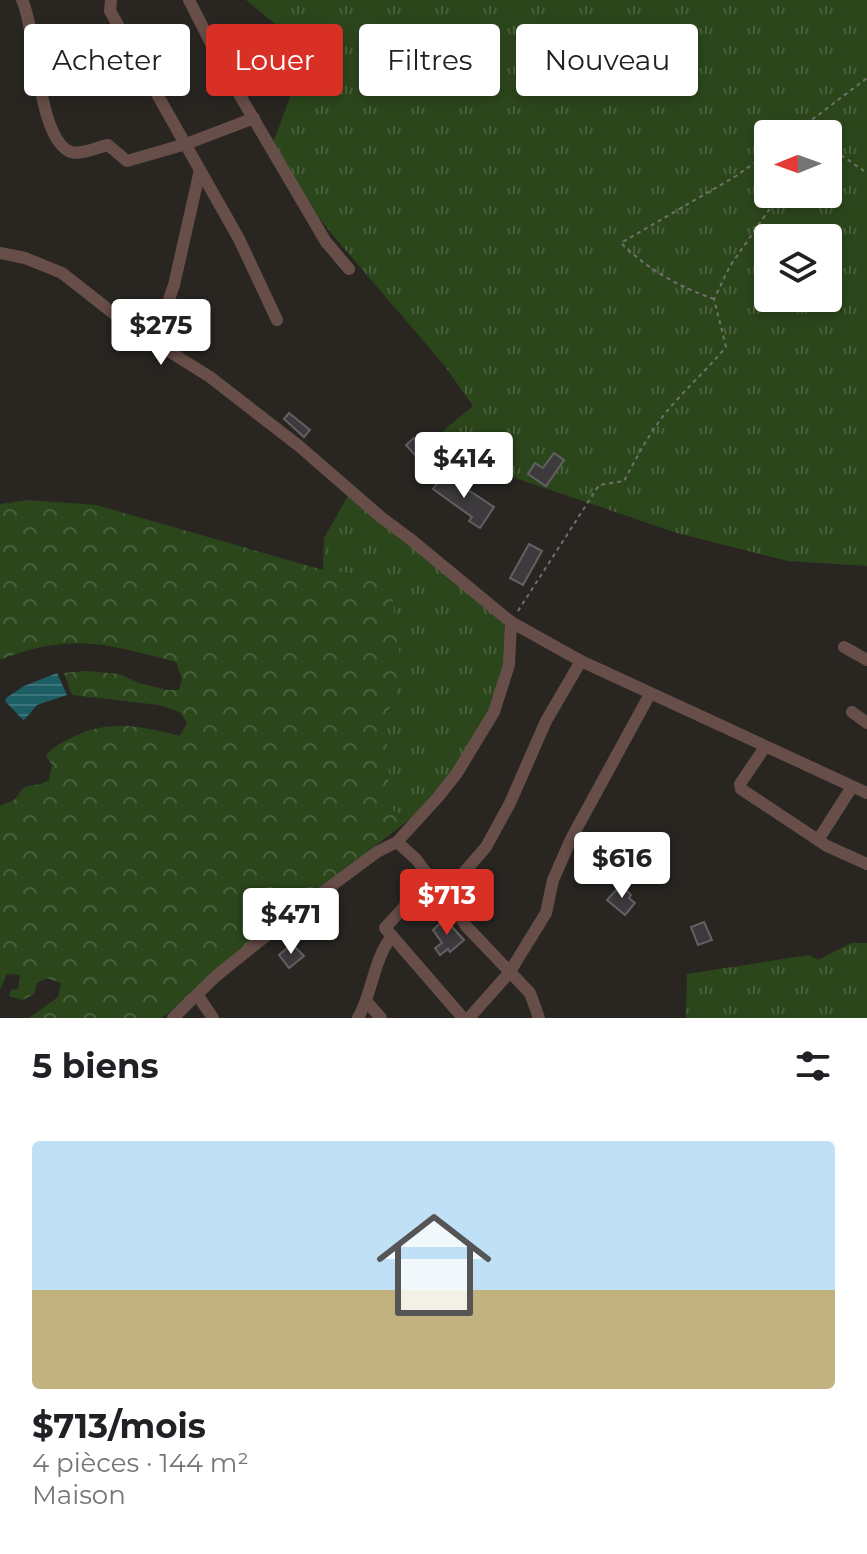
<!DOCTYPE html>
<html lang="fr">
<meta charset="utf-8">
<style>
:root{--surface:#fff;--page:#f2f2f2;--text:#202124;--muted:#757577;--line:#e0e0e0;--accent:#d93025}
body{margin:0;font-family:Montserrat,sans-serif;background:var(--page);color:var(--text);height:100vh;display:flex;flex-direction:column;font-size:30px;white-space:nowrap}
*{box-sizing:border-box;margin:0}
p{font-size:26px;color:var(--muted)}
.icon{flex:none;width:44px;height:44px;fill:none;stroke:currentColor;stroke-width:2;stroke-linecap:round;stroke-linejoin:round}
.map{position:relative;height:1018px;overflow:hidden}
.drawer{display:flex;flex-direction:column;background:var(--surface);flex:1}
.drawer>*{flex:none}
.top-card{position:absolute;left:24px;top:24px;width:820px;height:72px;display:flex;gap:16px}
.needle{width:52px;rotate:269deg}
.buttons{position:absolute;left:754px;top:120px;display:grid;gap:16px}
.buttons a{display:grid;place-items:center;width:88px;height:88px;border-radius:8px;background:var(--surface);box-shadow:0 4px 12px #0003;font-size:40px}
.price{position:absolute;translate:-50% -68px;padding:0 18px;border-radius:8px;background:#fff;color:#222;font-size:26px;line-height:52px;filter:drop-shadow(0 2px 4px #0008)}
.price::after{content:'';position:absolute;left:50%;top:48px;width:24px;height:18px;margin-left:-12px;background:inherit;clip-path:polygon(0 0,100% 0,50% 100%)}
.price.current{background:var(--accent);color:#fff}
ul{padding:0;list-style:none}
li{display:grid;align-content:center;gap:16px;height:424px;padding:0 32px}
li+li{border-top:2px solid var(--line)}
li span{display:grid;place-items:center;height:248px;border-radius:8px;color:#555}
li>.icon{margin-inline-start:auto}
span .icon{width:144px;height:144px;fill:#fffc;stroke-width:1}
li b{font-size:34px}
h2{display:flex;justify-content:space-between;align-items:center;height:96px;padding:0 32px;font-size:34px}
.tag{padding:0 28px;border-radius:8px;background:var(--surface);box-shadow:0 4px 12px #0003;font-size:28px;line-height:72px}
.tag.current{background:var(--accent);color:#fff}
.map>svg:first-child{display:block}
.grass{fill:url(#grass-tufts);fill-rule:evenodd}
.forest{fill:url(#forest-crowns)}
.water{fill:url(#water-rules)}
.building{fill:#3d3a3d;stroke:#636064;stroke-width:2}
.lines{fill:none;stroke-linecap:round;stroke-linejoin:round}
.path{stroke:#72706d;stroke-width:2;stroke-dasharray:4 4;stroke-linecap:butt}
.minor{stroke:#684e49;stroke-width:12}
</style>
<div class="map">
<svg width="867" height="1018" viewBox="0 0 867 1018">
<defs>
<pattern id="grass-tufts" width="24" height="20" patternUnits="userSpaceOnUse" patternTransform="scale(2)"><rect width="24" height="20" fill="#2c461c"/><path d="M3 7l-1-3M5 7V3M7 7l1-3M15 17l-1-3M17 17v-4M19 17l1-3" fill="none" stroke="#4a603c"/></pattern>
<pattern id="forest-crowns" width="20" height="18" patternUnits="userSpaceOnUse" patternTransform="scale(2)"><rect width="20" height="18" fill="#2c461c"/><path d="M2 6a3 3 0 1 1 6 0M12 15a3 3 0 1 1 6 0" fill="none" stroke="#4a603c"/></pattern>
<pattern id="water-rules" width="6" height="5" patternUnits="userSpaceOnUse" patternTransform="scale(2)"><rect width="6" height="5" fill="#1d5e65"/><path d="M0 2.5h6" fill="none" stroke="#3d747a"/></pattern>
</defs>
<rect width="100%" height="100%" fill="#292622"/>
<g class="grass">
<path d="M246,0h621v566l-79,-5 -111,-28 -179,-61 -55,-41 30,-25 -29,-41 -113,-132 -62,-80 39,-102zM768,134h60v60h-60zM768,238h60v60h-60z"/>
<path d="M352,489l148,120c26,76 -42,158 -90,210l-20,-10 -4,-91 16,-43 -79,-105 1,-32z"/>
<polygon points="851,943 867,943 867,1018 686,1018 687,974 809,955 818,960"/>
</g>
<path class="forest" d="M29,500l67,5 227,65 67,7 12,99 -16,42 4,91 20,10 -197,153 -24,27 -28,19h-132l29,-21 3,-14 -14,-5 -10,5 -3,11 -11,6 -14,-4 2,-6 7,-1 2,-14 -13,-1 -7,15v-183l14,-6 10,-13 17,-3 8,-4 3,-15 -6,-9c6,-9 15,-13 25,-18 36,-19 71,-12 109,-2l7,-13 -7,-11 -21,-7 -87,-10 -8,-22 22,-2 33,3 20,9 28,7h12l3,-11 -6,-17c-70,-18 -105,-30 -176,-2v-156z"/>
<polygon class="water" points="57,673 67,695 37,705 25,719 23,720 5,701 6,698 24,686"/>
<g class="building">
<polygon points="289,413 310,430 304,437 284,419"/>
<polygon points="414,438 430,455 422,463 406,445"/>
<polygon points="554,453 564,460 546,486 528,474 535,463 543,468"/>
<polygon points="444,474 494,507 480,528 469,521 472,517 433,489"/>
<polygon points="529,544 542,551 523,585 510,578"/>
<polygon points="621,885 631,895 629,898 635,903 625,915 607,900"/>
<polygon points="445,919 464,940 450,952 448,949 440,955 435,948 442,943 433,930"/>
<polygon points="704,922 712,940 698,945 691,927"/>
<polygon points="292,944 304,956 289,968 279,955"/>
</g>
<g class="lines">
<g class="path">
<polyline points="793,134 867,78"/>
<polyline points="828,146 867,173"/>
<path d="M714,299c-35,-12 -67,-30 -93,-56l115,-67 32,-23"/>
<path d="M518,611l81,-126 25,-4c15,-28 29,-55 51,-79 17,-19 35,-36 51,-55l-12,-48 16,-33 50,-72"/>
</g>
<g class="minor">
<path d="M22,0c15,31 15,140 49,152 10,3 27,-5 37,-7l19,16 59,-17 68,-26"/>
<polyline points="111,0 110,11 239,239 277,320"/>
<polyline points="189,0 216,53 232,77 239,94 326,242 349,269"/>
<polyline points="0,253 25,258 62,273 132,328 210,377 299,446 382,518 409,538 511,622 581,661 867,793"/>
<polyline points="154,342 174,285 200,170"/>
<polyline points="844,647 867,660"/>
<polyline points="852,712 867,723"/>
<polyline points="765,747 740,784 741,789 827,846 867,864"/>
<polyline points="818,840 852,787"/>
<polyline points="392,936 463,1018"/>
<polyline points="198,996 213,1018"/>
<polyline points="367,1002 381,1018"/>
<polyline points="173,1018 216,976 292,915 377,852 397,842 438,797 457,773 494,712 509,665 511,622"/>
<path d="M358,1018c15,-26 15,-58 34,-82l-7,-8 45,-50 -14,-19 -19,-17"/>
<polyline points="469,1018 509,973 546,913 553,880 572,837 650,694"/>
<polyline points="539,1018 530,993 466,926 445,894 486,847 510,803 546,721 581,661"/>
</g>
</g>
</svg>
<div class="buttons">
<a><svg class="needle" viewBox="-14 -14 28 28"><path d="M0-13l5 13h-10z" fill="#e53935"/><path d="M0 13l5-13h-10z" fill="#757577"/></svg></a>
<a><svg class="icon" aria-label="layers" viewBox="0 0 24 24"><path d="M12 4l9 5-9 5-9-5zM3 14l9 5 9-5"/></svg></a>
</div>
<b class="price" style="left:161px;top:367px">$275</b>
<b class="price" style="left:464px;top:500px">$414</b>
<b class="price" style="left:622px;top:900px">$616</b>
<b class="price current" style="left:447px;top:937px">$713</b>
<b class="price" style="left:291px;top:956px">$471</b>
<div class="top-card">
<a class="tag">Acheter</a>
<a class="tag current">Louer</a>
<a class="tag">Filtres</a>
<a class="tag">Nouveau</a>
</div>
</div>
<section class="drawer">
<h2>5 biens<svg class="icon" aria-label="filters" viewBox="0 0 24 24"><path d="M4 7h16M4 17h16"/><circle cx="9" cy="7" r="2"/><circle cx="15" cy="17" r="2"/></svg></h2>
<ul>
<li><span style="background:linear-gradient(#bfe0f5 60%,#c2b280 0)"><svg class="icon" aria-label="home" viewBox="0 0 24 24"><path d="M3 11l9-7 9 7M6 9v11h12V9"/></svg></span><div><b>$713/mois</b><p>4 pièces · 144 m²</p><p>Maison</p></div></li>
</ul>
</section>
